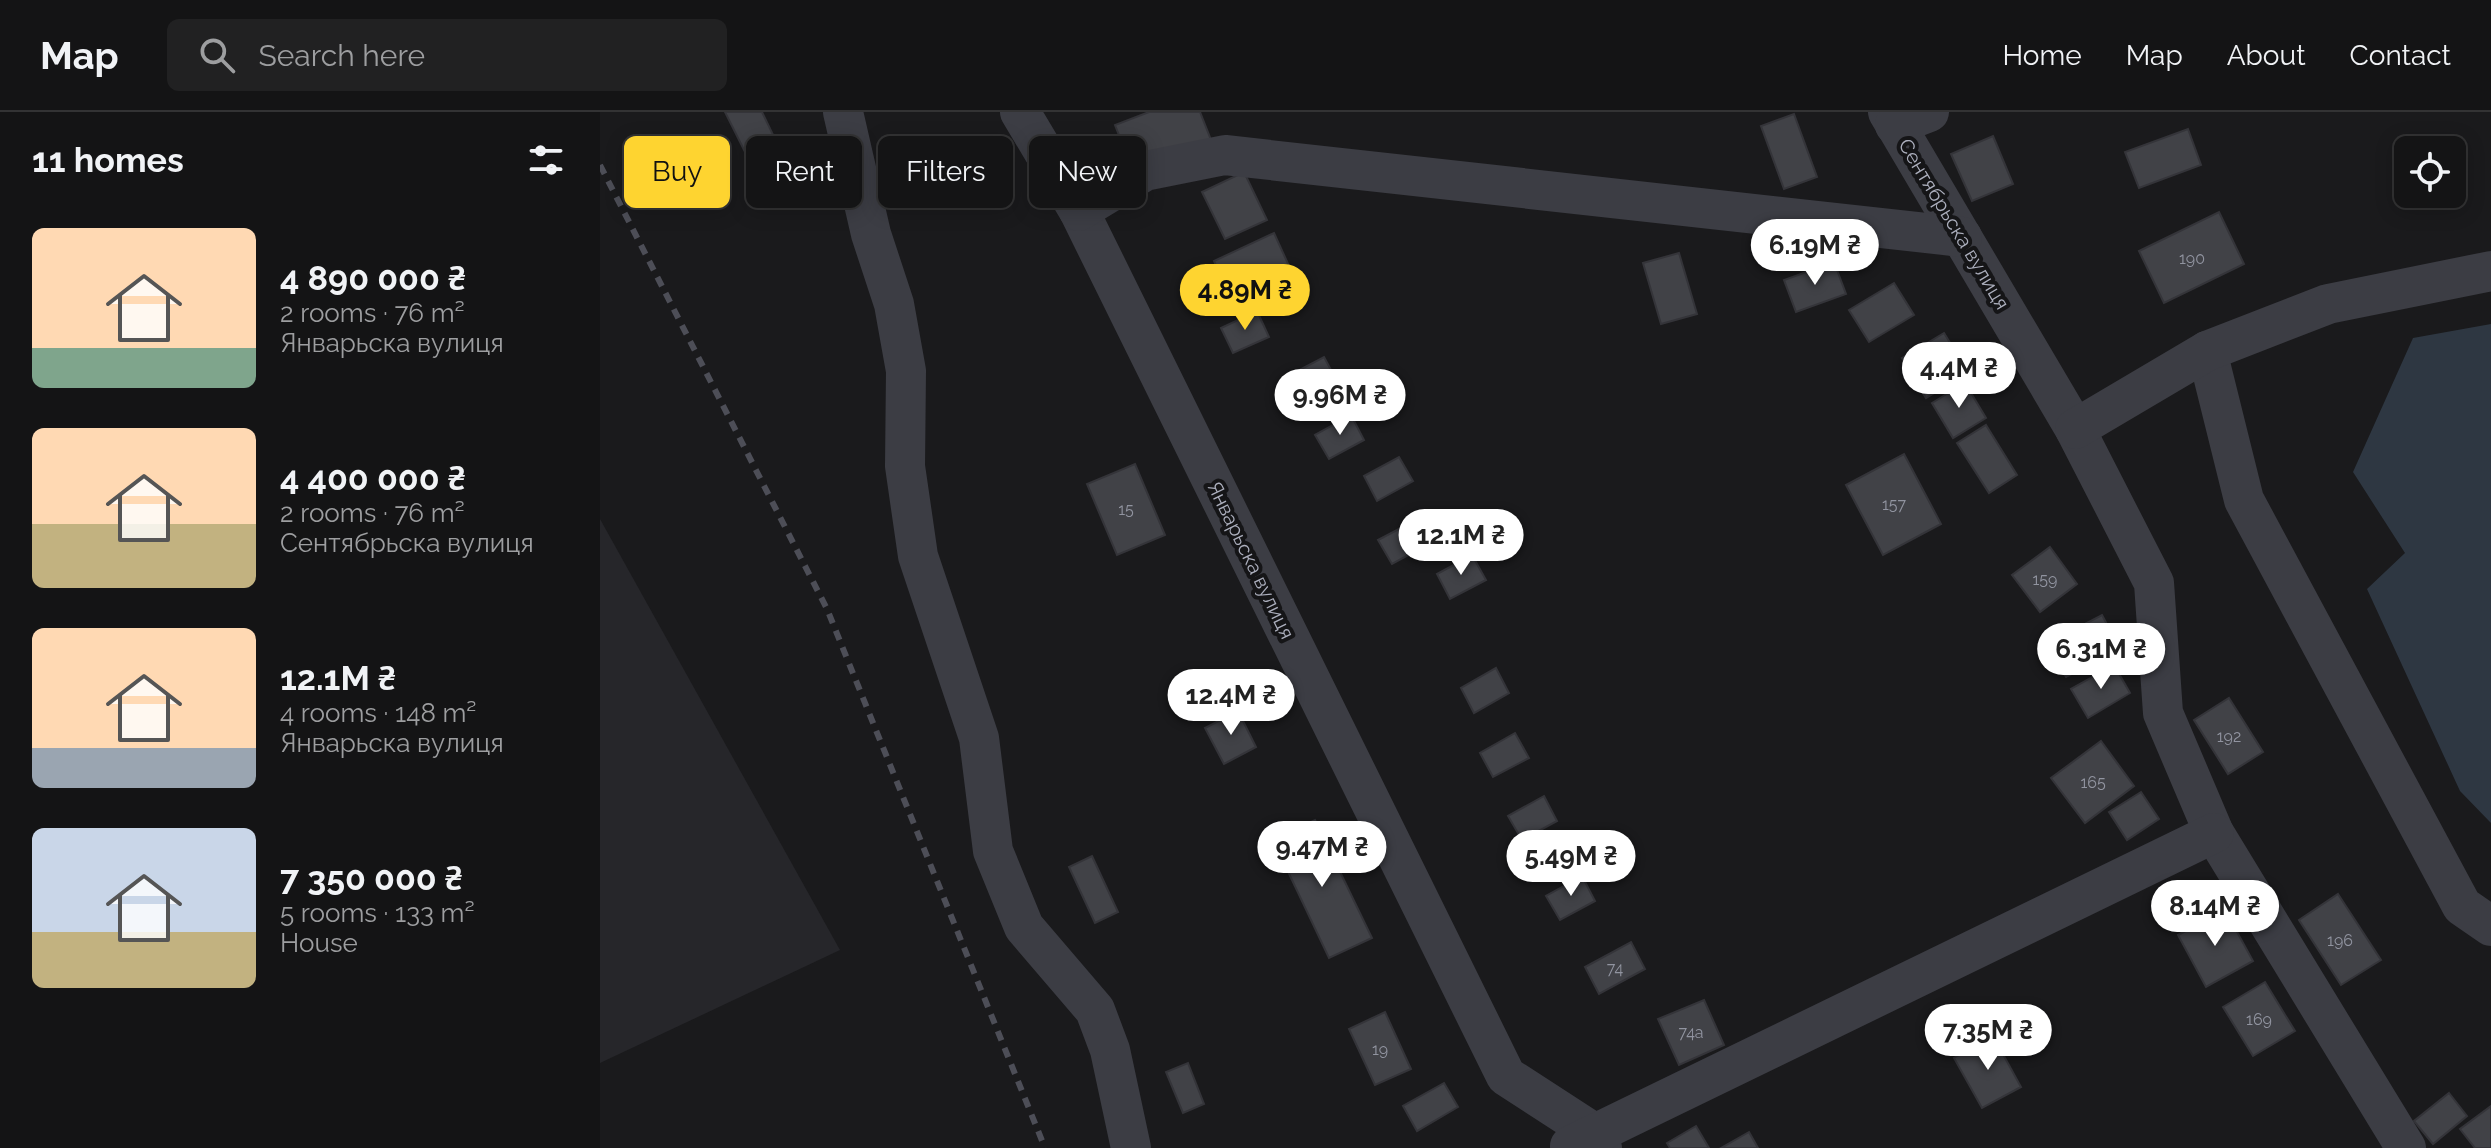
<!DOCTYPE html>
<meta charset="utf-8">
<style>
:root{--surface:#141415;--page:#212122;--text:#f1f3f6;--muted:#9d9ea0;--line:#333334;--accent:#fed430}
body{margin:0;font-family:Raleway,sans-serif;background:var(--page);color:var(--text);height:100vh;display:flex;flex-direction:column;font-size:30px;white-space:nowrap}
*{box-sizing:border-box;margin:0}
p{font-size:26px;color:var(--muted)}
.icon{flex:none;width:44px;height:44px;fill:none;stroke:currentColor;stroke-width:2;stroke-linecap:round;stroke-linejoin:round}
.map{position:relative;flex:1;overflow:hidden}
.drawer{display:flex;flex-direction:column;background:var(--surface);width:600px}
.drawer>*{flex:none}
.guide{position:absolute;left:24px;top:24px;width:760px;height:72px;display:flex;gap:16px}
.tools{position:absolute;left:1794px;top:24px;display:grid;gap:16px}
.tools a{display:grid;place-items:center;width:72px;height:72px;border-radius:12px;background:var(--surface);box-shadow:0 4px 20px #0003,0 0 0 2px var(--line);font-size:40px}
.price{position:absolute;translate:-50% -68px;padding:0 18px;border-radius:28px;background:#fff;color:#222;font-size:26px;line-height:52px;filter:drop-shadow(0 2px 4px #0008)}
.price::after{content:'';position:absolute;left:50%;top:48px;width:24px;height:18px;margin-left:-12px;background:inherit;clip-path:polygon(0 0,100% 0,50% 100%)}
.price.selected{background:var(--accent);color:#111}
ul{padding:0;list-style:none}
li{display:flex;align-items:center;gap:24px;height:200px;padding:0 32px}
li span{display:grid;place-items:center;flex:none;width:224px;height:160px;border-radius:12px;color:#555}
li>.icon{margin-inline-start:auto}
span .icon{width:96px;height:96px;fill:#fffc;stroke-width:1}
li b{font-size:34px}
h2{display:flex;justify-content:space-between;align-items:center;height:96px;padding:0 32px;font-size:34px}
.tag{padding:0 28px;border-radius:12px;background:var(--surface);box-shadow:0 4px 20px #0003,0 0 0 2px var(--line);font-size:28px;line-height:72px}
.tag.selected{background:var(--accent);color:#111}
header{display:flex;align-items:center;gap:48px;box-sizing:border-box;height:112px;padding:0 40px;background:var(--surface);border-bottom:2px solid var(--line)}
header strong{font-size:38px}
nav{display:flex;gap:44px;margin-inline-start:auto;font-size:28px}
.search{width:560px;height:72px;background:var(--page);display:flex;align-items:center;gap:20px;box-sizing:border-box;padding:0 28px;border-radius:12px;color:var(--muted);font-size:30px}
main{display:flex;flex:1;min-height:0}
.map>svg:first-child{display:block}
.built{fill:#26262a}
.water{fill:#2e3742}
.building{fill:#414247;stroke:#343439;stroke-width:2}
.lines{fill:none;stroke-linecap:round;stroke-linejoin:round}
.minor{stroke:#3c3d44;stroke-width:40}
.rail{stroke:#4d4e57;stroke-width:6;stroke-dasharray:10 8;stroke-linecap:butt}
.labels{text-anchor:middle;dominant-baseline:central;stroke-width:8;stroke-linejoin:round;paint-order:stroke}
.number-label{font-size:16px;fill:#9194a0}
.street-label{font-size:20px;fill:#acafbd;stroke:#151517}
</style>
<header>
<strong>Map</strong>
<div class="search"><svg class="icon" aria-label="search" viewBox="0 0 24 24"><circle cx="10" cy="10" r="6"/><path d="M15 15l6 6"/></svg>Search here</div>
<nav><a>Home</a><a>Map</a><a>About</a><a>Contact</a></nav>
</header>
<main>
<section class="drawer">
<h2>11 homes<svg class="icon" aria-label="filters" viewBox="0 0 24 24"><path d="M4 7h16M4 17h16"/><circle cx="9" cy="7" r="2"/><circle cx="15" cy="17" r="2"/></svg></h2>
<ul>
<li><span style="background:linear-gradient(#ffd9b3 75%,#7fa58c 0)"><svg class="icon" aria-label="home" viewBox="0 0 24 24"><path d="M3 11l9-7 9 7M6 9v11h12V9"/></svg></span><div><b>4 890 000 ₴</b><p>2 rooms · 76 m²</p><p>Январьска вулиця</p></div></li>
<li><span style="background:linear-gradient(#ffd9b3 60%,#c2b280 0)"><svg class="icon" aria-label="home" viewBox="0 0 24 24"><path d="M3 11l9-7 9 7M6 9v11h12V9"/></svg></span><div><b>4 400 000 ₴</b><p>2 rooms · 76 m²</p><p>Сентябрьска вулиця</p></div></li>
<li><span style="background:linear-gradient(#ffd9b3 75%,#9aa5b1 0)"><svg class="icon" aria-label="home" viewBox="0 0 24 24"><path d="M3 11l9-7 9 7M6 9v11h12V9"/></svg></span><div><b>12.1M ₴</b><p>4 rooms · 148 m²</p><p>Январьска вулиця</p></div></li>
<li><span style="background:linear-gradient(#c9d6e8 65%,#c2b280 0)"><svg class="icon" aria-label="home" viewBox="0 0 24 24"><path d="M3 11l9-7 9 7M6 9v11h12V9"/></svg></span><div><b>7 350 000 ₴</b><p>5 rooms · 133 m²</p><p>House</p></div></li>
</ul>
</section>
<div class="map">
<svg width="1891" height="1036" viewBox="0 0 1891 1036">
<rect width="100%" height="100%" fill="#1a1a1c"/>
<polygon class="built" points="0,407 240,838 0,951"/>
<polygon class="water" points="1891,212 1891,711 1860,679 1767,477 1805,441 1753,360 1813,226"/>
<g class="building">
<polygon points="125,0 162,0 176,29 147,44"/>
<polygon points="549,0 600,0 611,28 533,59 515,13"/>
<polygon points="1194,2 1217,65 1184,77 1161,14"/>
<polygon points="1588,17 1601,53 1539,76 1525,40"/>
<polygon points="1393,24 1413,72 1372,89 1351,42"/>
<polygon points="644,60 667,108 625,127 602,80"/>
<polygon points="1619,100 1644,152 1564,191 1539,139"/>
<polygon points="674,121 689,154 628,181 614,149"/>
<polygon points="1079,141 1097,202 1061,212 1043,151"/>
<polygon points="1234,150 1246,182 1196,200 1184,168"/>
<polygon points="1294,171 1314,203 1269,230 1249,198"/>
<polygon points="657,199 669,225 633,241 621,216"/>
<polygon points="1344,221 1368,260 1326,286 1302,246"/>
<polygon points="724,245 737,269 701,289 688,264"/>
<polygon points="1365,271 1386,306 1353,326 1332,291"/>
<polygon points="751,303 764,328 729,347 715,323"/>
<polygon points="1386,313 1417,363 1389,381 1357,331"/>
<polygon points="1304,342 1341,412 1283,443 1246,373"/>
<polygon points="799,345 813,369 777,389 764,364"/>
<polygon points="535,352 565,423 517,443 487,372"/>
<polygon points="814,409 827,433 792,452 778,428"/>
<polygon points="1450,435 1477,472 1440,500 1412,463"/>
<polygon points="872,443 886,468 850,487 837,462"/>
<polygon points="1502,503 1520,537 1466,565 1448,531"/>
<polygon points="1514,553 1530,581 1488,606 1471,577"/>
<polygon points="896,556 909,581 874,601 861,576"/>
<polygon points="1629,586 1663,640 1628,662 1594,608"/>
<polygon points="638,599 656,635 624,652 605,616"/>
<polygon points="915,621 929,646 893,665 880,641"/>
<polygon points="1501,629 1534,674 1485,711 1451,666"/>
<polygon points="1541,680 1559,707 1527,728 1509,700"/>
<polygon points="944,684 957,709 922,728 908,704"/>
<polygon points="715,708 772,826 729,846 673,728"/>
<polygon points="964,721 977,746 942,765 928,740"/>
<polygon points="492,744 518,800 495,811 469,755"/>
<polygon points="982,764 995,789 960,808 946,784"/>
<polygon points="1738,782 1781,848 1741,873 1699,808"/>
<polygon points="1625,798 1653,849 1606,875 1578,823"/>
<polygon points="1031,830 1045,857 999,882 985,855"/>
<polygon points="1665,870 1695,919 1653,944 1623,895"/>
<polygon points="1104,888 1124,933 1079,953 1058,907"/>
<polygon points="785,900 811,957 775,973 749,917"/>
<polygon points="1393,924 1421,975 1382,996 1354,946"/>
<polygon points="588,951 604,992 583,1001 566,960"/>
<polygon points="844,971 858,995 817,1019 803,994"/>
<polygon points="1849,981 1867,1004 1833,1032 1814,1009"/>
<polygon points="1891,994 1891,1036 1875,1036 1860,1017"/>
<polygon points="1096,1014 1109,1036 1070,1036 1067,1031"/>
<polygon points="1149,1020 1158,1036 1121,1036"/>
</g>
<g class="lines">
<g class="minor">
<polyline points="243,0 271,122 294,192 306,259 305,354 318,444 379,626 393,739 424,815 495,898 510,938 531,1036"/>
<polyline points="420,0 479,99 906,964 994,1021 1002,1036"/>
<polyline points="1288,0 1475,317 1554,471 1563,601 1614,721 1806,1036"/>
<polyline points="1295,13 1329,0"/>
<polyline points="479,99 545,59 625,43 1362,125"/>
<polyline points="1607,239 1644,388 1862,794 1891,814"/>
<polyline points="1475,317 1607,239 1728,192 1891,159"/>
<polyline points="970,1034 1614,721"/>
</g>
<polyline class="rail" points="0,53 227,497 445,1036"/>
</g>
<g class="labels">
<g class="number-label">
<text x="1592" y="146">190</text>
<text x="1294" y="392">157</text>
<text x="526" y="397">15</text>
<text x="1445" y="467">159</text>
<text x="1629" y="624">192</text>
<text x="1493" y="670">165</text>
<text x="1740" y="828">196</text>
<text x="1015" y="856">74</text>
<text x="1659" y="907">169</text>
<text x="1091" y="920">74а</text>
<text x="780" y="937">19</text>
</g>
<g class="street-label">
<text transform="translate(1354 112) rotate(59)">Сентябрьска вулиця</text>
<text transform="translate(651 448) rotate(64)">Январьска вулиця</text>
</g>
</g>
</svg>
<div class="tools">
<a><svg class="icon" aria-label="locate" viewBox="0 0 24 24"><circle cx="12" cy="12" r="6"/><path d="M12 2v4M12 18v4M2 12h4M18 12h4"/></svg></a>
</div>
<b class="price" style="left:1215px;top:175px">6.19M ₴</b>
<b class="price selected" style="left:645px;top:220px">4.89M ₴</b>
<b class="price" style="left:1359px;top:298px">4.4M ₴</b>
<b class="price" style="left:740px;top:325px">9.96M ₴</b>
<b class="price" style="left:861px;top:465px">12.1M ₴</b>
<b class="price" style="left:1501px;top:579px">6.31M ₴</b>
<b class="price" style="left:631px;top:625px">12.4M ₴</b>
<b class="price" style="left:722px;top:777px">9.47M ₴</b>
<b class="price" style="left:971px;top:786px">5.49M ₴</b>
<b class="price" style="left:1615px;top:836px">8.14M ₴</b>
<b class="price" style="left:1388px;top:960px">7.35M ₴</b>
<div class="guide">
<a class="tag selected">Buy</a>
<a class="tag">Rent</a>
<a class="tag">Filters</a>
<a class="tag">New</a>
</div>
</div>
</main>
